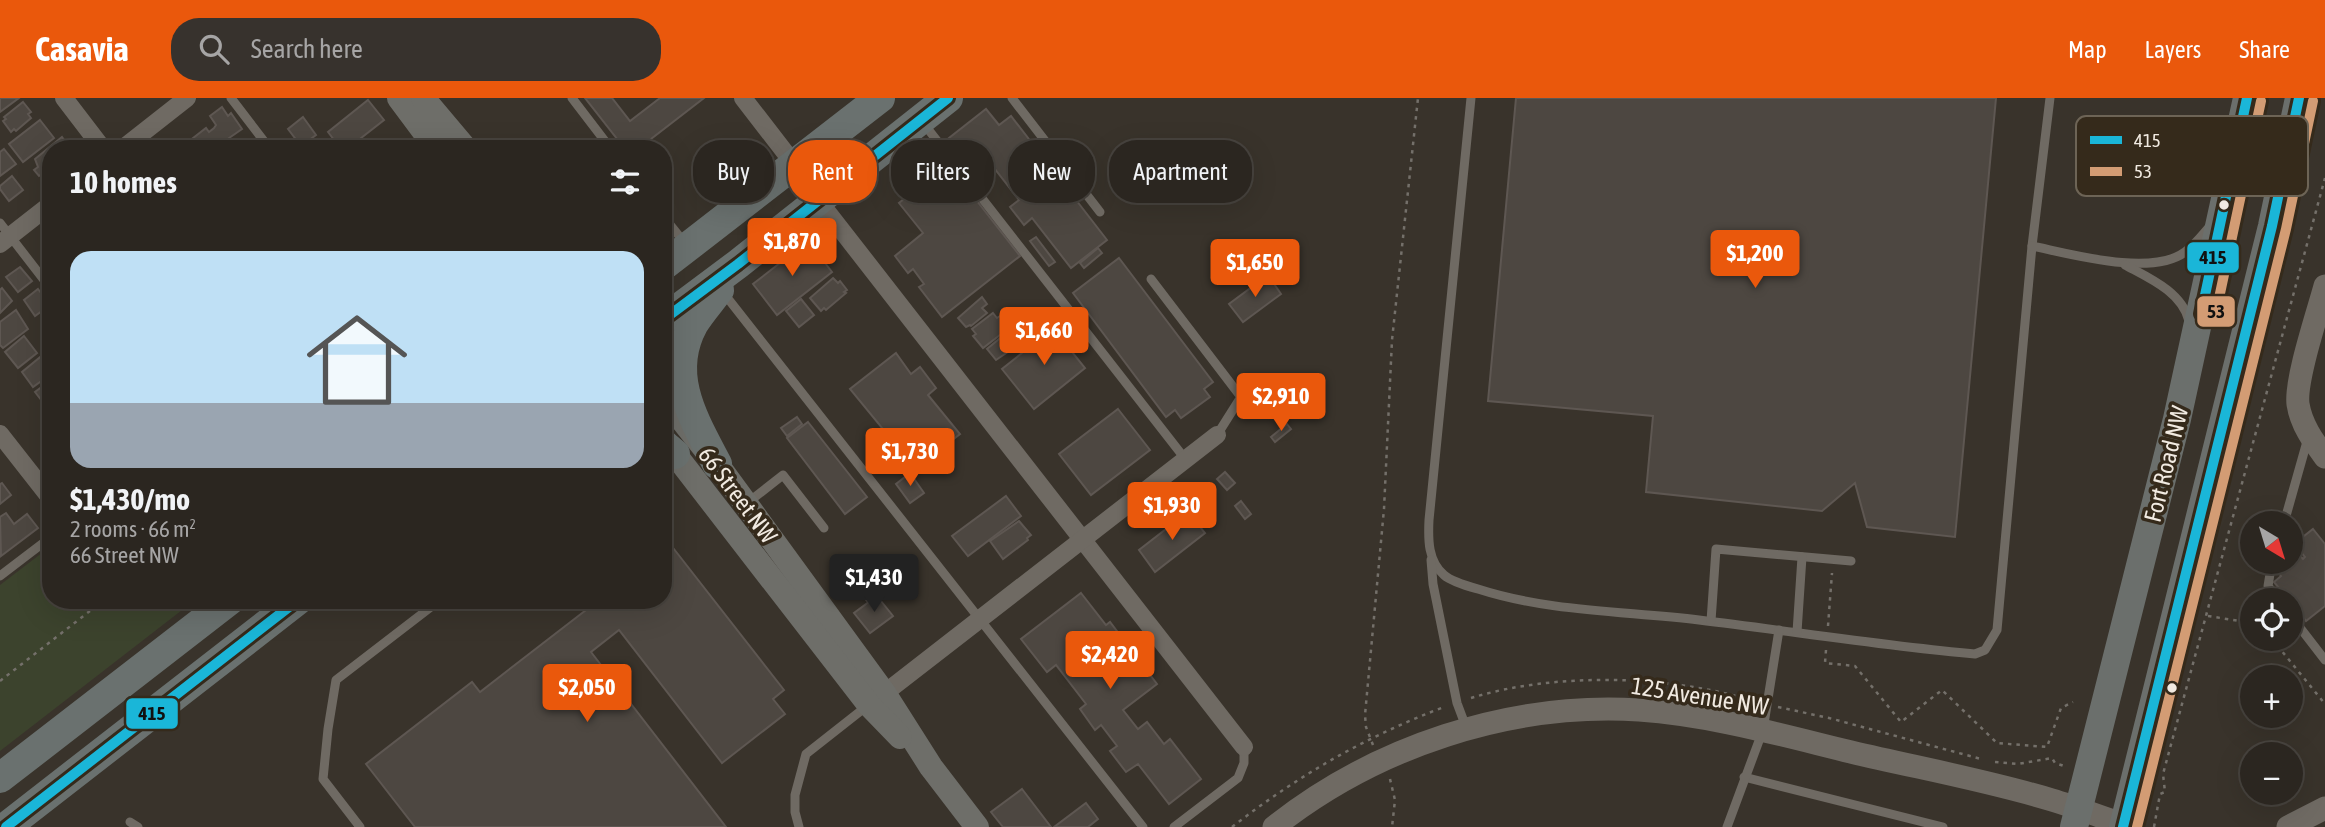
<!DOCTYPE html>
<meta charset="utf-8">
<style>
:root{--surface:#2b2620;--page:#37322d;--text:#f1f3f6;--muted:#a6a5a5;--line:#47433e;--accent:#ea580c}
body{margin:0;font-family:"Asap Condensed",sans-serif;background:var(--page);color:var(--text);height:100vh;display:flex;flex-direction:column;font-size:26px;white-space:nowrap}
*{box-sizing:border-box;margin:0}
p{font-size:23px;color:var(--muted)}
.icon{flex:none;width:38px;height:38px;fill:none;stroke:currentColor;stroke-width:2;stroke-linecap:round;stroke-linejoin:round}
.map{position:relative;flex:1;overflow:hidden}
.details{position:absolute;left:42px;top:42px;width:630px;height:469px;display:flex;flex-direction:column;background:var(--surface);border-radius:28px;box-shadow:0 7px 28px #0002,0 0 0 2px var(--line)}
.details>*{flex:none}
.hud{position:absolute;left:693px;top:42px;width:665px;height:63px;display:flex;gap:14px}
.needle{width:46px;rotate:142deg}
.buttons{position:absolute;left:2240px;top:413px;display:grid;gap:14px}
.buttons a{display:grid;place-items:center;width:63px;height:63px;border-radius:50%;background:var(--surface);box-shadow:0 7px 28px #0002,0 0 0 2px var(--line);font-size:35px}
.price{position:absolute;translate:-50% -60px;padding:0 16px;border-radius:7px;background:var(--accent);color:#fff;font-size:23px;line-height:46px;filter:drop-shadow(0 2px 4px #0008)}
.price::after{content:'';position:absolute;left:50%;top:42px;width:21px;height:16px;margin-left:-10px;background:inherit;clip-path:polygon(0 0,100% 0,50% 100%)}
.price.active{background:#222;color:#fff}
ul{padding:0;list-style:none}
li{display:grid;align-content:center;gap:14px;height:371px;padding:0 28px}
li span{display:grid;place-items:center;height:217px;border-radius:21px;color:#555}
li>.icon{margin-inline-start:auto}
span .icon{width:126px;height:126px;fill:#fffc;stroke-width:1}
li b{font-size:30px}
h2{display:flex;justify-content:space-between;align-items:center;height:84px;padding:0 28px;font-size:30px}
.chip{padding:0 24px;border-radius:28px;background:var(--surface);box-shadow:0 7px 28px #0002,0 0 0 2px var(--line);font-size:24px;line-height:63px}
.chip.active{background:var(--accent);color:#fff}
header{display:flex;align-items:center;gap:42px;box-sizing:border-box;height:98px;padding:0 35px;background:var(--accent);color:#fff}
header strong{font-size:33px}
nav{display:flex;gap:38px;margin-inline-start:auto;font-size:24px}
.search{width:490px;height:63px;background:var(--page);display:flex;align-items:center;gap:18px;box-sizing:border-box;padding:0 24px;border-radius:28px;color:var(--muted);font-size:26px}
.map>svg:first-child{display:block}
.green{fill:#3c432d}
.building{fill:#4d4741;stroke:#5e5752;stroke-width:2}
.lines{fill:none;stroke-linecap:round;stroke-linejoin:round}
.path{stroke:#74706a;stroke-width:2.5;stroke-dasharray:3.5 5;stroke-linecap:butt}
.service{stroke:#6f6a63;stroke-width:9}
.minor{stroke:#6f6a63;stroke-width:18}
.tertiary{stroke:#6f6a63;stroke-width:23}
.secondary{stroke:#6e6e69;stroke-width:24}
.primary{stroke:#6b6f6c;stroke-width:28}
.trunk{stroke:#6a716f;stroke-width:30}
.bus-1-casing{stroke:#352a1b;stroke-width:16}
.bus-2-casing{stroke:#352a1b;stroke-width:16}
.bus-1{stroke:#1ab6d8;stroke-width:10}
.bus-2{stroke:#d39c74;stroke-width:10}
.bus-dot{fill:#f1eae1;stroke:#352a1b;stroke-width:2.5}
.labels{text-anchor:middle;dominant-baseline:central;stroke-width:7;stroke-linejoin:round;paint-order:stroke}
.street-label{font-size:24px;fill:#f1eae1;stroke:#352a1b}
.key{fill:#352a1b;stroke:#6d6456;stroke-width:2}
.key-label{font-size:19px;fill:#f1eae1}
.line-badge{stroke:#352a1b;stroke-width:2.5}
.pale-badge-label{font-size:19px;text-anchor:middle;font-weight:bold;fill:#111}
</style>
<header>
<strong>Casavia</strong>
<div class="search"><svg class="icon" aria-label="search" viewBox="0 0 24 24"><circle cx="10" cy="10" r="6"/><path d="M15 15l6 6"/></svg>Search here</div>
<nav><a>Map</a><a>Layers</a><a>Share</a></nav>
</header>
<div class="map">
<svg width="2325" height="729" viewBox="0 0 2325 729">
<rect width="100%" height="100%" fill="#39332b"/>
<polygon class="green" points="51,448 51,502 195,502 0,653 0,487"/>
<g class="building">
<polygon points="0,0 19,0 0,14"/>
<polygon points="585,0 612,0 630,23 660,0 704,0 638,51 625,51"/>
<polygon points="1516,0 1996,0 1955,439 1867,429 1855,385 1822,413 1646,394 1653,318 1488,303"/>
<polygon points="368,2 384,22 347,51 341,51 328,34"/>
<polygon points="23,4 31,14 28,16 31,20 16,33 14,31 11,34 3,23 6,21 4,19"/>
<polygon points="222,9 228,18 231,15 242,31 219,47 220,49 218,51 179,51 206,30 209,34 214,30 216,27 210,18"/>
<polygon points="986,11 999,27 1011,18 1107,142 1071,170 1032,120 1024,127 1010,109 1019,102 980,52 966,63 949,40"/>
<polygon points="303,19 316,37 301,48 288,31"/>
<polygon points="40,22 54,40 23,64 9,46"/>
<polygon points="62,39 71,51 51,51 51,74 46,78 43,75 39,78 34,72 38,69 35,61"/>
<polygon points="4,51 16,66 0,78 0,54"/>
<polygon points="948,66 1020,158 942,219 919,189 924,186 913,171 908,175 895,158 923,135 899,105"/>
<polygon points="12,78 23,92 9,103 0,91 0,88"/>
<polygon points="1036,139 1055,164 1049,168 1030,143"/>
<polygon points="808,143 832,174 777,217 753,186"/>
<polygon points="1098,150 1102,155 1084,170 1080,165"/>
<polygon points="1119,160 1213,284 1204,291 1210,299 1181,320 1175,312 1166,319 1073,195"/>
<polygon points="20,169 32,183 18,194 6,179"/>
<polygon points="1268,177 1281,196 1243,224 1229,206"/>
<polygon points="833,180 838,185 840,183 847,192 844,194 846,195 826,212 824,210 821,213 810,200"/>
<polygon points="2,190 12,203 0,215 0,192"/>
<polygon points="38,191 50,207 35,218 24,202"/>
<polygon points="982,199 987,206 982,210 987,215 971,228 970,227 966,229 958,220"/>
<polygon points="801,201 814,217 799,229 786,213"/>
<polygon points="1055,211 1062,222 1048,231 1041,220"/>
<polygon points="16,212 28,231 3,250 0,247 0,224"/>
<polygon points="993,215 997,220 1000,218 1009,230 983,250 973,238 976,236 972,231"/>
<polygon points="1066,220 1070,225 1060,233 1063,237 1060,239 1085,270 1034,311 1002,271"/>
<polygon points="1010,232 1021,245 996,262 987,251"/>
<polygon points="24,238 37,255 18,270 5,254"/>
<polygon points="896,255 911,276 920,269 936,290 928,297 960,336 915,371 899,350 884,362 868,342 883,331 850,291"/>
<polygon points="44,256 51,264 51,276 33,289 22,274"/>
<polygon points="51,282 51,310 49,312 35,294"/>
<polygon points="1118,311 1150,352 1091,397 1059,356"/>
<polygon points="797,319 802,326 787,338 781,330"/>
<polygon points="808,324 867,399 845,416 787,340"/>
<polygon points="1287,326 1291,331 1275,344 1271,339"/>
<polygon points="1225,374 1235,385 1227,392 1217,381"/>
<polygon points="910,375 924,395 910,405 896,386"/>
<polygon points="2,385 11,397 0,406 0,386"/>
<polygon points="1006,398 1021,418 968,458 952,438"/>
<polygon points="1241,403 1251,416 1245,421 1235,408"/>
<polygon points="1188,414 1205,435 1155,474 1139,452"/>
<polygon points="6,415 14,426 27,416 38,430 1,458 0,419"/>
<polygon points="1019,423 1031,437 1027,440 1028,442 1003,461 990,443"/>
<polygon points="2313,431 2325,446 2325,508 2306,523 2274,484 2281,478 2277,473 2283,468 2287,472 2292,468 2288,464 2291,464 2291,457 2296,452 2303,461 2305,459 2294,446"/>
<polygon points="663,437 784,592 773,601 785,616 722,665 619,532 591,554 726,729 415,729 366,666 472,584 480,594 586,512 579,502 663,502"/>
<polygon points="873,485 879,493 867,503 860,495"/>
<polygon points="1081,495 1106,527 1110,524 1157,586 1123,612 1138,631 1147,624 1164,646 1170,641 1201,681 1169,706 1138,666 1126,674 1110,653 1117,648 1101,627 1095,632 1080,611 1086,606 1056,567 1047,574 1021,541"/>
<polygon points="877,498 893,518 870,535 854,515"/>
<polygon points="1022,691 1051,729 1003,729 991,714"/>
<polygon points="1086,705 1098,721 1088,729 1054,729"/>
</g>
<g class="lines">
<g class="path">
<polyline points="2208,518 2252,525"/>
<polyline points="1828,528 1832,475"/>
<polyline points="2272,541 2325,606"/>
<polyline points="1826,552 1825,565 1855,568 1901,624 1942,592 1997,645 2047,649 2061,610 2073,604"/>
<polyline points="0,583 104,502"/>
<path d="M1471,600c84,-26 199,-23 283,3"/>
<polyline points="1778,609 1829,620 1981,661"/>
<polyline points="1373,647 1366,629 1365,617 1384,411 1392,242 1418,0"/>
<polyline points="1995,664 2018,666 2052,660 2055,665 2067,669"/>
<polyline points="1390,681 1395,702 1392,729"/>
<path d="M1232,729c67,-52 133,-90 212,-120"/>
<polyline points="2154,729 2160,696 2165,694 2163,676 2325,80"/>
</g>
<g class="service">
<polyline points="231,0 270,51"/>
<polyline points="572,0 611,51"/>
<polyline points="1012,0 1100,114"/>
<path d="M1471,0l-42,422c-1,20 -1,41 15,55 8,7 23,11 34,14 71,23 147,22 221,31 92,11 184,26 276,34l10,-4 12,-20 35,-384 18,-148"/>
<polyline points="924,26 1186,362"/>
<polyline points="663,118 684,144"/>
<polyline points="0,125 51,191"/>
<path d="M2032,148c39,8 119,31 153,6 10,-7 18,-18 26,-27"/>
<path d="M2125,167c24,13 57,27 64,56"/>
<polyline points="1151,181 1241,299 1217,337"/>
<polyline points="722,193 1143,729"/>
<polyline points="746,406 783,377 824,430"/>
<polyline points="2284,425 2308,340"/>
<polyline points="1431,462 1433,486 1457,605 1466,629"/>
<polyline points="2272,464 2268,488 2279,502"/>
<polyline points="0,478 51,439"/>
<polyline points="2291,518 2325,562"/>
<polyline points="1711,523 1716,451 1851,463"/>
<polyline points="1797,534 1802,459"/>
<polyline points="1744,679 1943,729"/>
<polyline points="130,724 138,729"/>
<polyline points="360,729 323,681 328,631 336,582 440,502"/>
<polyline points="799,729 795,714 795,697 806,656 867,608"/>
<polyline points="1174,729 1238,680 1244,665 1244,649"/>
<polyline points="1727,729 1763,632 1779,532"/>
</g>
<g class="minor">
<polyline points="64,0 103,51"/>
<polyline points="743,0 794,66"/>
<polyline points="122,51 187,0"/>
<polyline points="818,102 1244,649"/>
<polyline points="0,146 51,106"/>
<polyline points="0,336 51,401"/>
<polyline points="877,601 1217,337"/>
</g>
<g class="tertiary">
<path d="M2325,188c-7,26 -30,94 -27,118 3,20 15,37 27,53"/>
<path d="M1274,729c101,-80 235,-125 365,-117 72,5 142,25 212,42 67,16 135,28 201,48 27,8 53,19 80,27"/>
<polyline points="2288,729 2325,710"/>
</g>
<g class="secondary">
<polyline points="399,0 437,51"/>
<polyline points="423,0 466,51"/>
<polyline points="663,298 717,366 884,595 931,669 977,729"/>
<polyline points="664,342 869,607 900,639"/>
</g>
<g class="primary">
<polyline points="2074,729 2177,321 2247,0"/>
<polyline points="2123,729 2272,128 2299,0"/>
</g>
<g class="trunk">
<polyline points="663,168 880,0"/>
<polyline points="663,222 738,166 948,0"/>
<polyline points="663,346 675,356"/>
<path d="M717,366c-23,-44 -51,-89 -24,-139 7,-12 18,-24 26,-35"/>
<polyline points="0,680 230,502"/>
<polyline points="6,729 298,502"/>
</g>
<defs>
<g id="bus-1">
<polyline points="2201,216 2247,0"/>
<polyline points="663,222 738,166 948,0"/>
<polyline points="6,729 298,502"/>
<polyline points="2123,729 2272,128 2299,0"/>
</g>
<g id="bus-2">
<polyline points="2215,219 2261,3"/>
<polyline points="2137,729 2286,131 2313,3"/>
</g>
</defs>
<use href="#bus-1" class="bus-1-casing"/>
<use href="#bus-2" class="bus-2-casing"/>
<use href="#bus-1" class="bus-1"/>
<use href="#bus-2" class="bus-2"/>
</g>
<g class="bus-dot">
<circle cx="2224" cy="107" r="6"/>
<circle cx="2172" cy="590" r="6"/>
</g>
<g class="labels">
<g class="street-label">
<text transform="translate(2166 366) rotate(-76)">Fort Road NW</text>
<text transform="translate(738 397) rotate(53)">66 Street NW</text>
<text transform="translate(1700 598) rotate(9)">125 Avenue NW</text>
</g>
</g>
<rect x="2076" y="18" width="232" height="80" rx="10" class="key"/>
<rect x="2090" y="38" width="32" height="8" fill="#1ab6d8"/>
<rect x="2090" y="69" width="32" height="9" fill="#d39c74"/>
<g class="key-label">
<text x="2134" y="49">415</text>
<text x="2134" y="80">53</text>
</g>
<g class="line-badge">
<rect x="2186" y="143" width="54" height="33" rx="7" fill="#1ab6d8"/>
<rect x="2196" y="197" width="40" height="33" rx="7" fill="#d39c74"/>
<rect x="125" y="599" width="54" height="33" rx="7" fill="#1ab6d8"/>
</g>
<g class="pale-badge-label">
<text x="2213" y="166">415</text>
<text x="2216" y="220">53</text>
<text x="152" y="622">415</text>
</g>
</svg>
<div class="buttons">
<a><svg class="needle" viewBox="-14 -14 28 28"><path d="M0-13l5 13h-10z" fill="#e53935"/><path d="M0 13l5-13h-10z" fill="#a6a5a5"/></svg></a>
<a><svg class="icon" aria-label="locate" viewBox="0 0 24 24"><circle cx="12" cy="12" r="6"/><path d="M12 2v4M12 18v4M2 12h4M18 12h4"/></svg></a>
<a>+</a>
<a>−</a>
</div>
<b class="price" style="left:792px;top:180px">$1,870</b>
<b class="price" style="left:1755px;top:192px">$1,200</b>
<b class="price" style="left:1255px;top:201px">$1,650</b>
<b class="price" style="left:1044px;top:269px">$1,660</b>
<b class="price" style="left:1281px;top:335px">$2,910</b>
<b class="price" style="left:910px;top:390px">$1,730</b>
<b class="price" style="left:1172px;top:444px">$1,930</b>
<b class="price active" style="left:874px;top:516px">$1,430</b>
<b class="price" style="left:1110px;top:593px">$2,420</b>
<b class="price" style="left:587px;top:626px">$2,050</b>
<div class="hud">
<a class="chip">Buy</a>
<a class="chip active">Rent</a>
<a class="chip">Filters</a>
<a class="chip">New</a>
<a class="chip">Apartment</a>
</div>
<section class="details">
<h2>10 homes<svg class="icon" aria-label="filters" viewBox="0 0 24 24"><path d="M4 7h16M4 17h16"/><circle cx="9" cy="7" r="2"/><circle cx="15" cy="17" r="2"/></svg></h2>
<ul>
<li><span style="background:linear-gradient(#bfe0f5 70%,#9aa5b1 0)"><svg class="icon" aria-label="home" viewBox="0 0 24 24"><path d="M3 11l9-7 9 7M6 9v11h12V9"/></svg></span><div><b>$1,430/mo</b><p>2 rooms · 66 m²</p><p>66 Street NW</p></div></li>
</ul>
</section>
</div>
